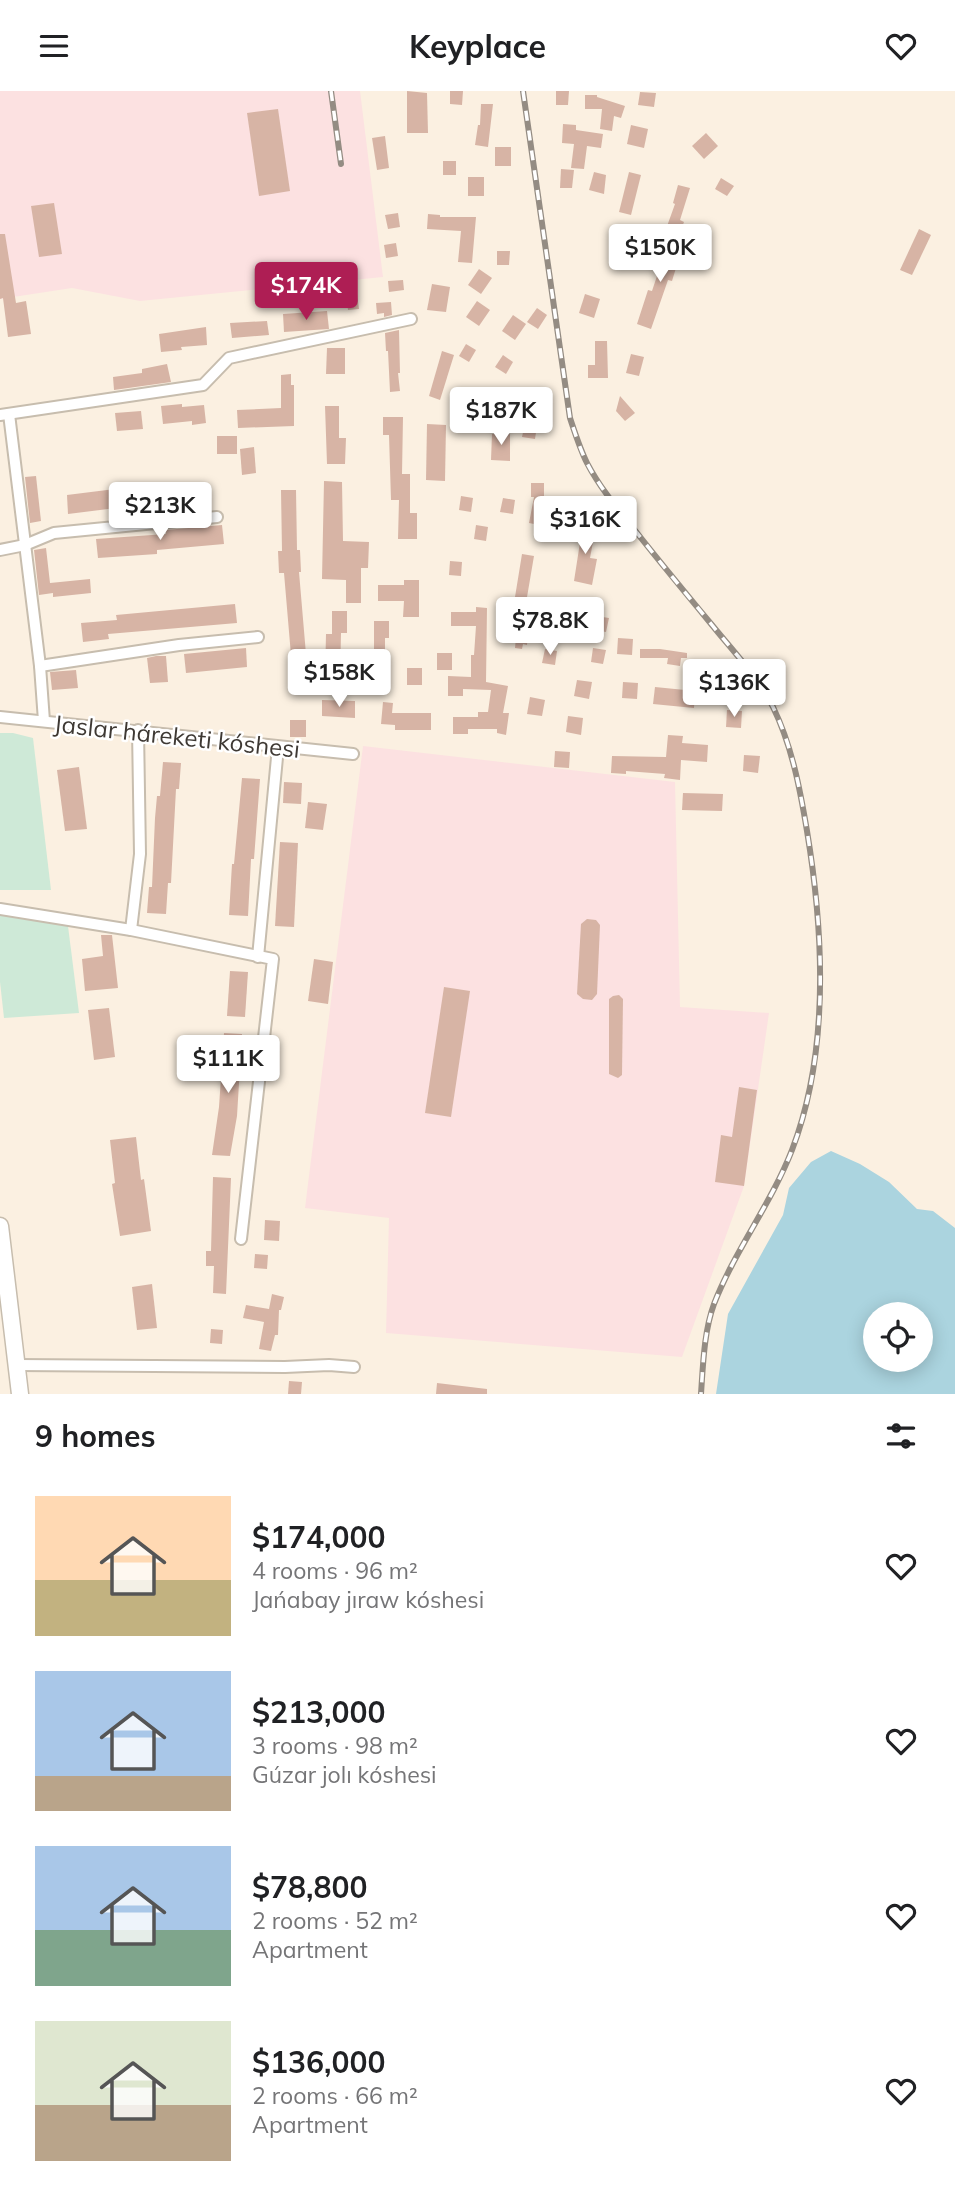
<!DOCTYPE html>
<meta charset="utf-8">
<style>
:root{--surface:#fff;--page:#f6f6f6;--text:#202124;--muted:#757577;--accent:#ae1e54}
body{margin:0;font-family:Mulish,sans-serif;background:var(--page);color:var(--text);height:100vh;display:flex;flex-direction:column;font-size:26px;white-space:nowrap}
*{box-sizing:border-box;margin:0}
p{font-size:23px;color:var(--muted)}
.icon{flex:none;width:38px;height:38px;fill:none;stroke:currentColor;stroke-width:2;stroke-linecap:round;stroke-linejoin:round}
.map{position:relative;height:1303px;overflow:hidden}
.sheet{display:flex;flex-direction:column;background:var(--surface);flex:1}
.sheet>*{flex:none}
.controls{position:absolute;left:863px;top:1211px;display:grid;gap:14px}
.controls a{display:grid;place-items:center;width:70px;height:70px;border-radius:50%;background:var(--surface);box-shadow:0 4px 18px #0003;font-size:35px}
.price{position:absolute;translate:-50% -60px;padding:0 16px;border-radius:7px;background:#fff;color:#222;font-size:23px;line-height:46px;filter:drop-shadow(0 2px 4px #0008)}
.price::after{content:'';position:absolute;left:50%;top:42px;width:21px;height:16px;margin-left:-10px;background:inherit;clip-path:polygon(0 0,100% 0,50% 100%)}
.price.active{background:var(--accent);color:#fff}
ul{padding:0;list-style:none}
li{display:flex;align-items:center;gap:21px;height:175px;padding:0 35px}
li span{display:grid;place-items:center;flex:none;width:196px;height:140px;border-radius:0px;color:#555}
li>.icon{margin-inline-start:auto}
span .icon{width:84px;height:84px;fill:#fffc;stroke-width:1}
li b{font-size:30px}
h2{display:flex;justify-content:space-between;align-items:center;height:84px;padding:0 35px;font-size:30px}
header{display:flex;justify-content:space-between;align-items:center;height:91px;padding:0 35px;background:var(--surface);font-size:32px;font-weight:700}
.map>svg:first-child{display:block}
.industrial{fill:#fce1e1}
.green{fill:#cee9d7}
.water{fill:#abd4df;fill-rule:evenodd}
.building{fill:#d7b4a5}
.lines{fill:none;stroke-linecap:round;stroke-linejoin:round}
.street-casing{stroke:#c7bdae;stroke-width:14}
.secondary-casing{stroke:#c7bdae;stroke-width:19}
.street{stroke:#fff;stroke-width:10}
.secondary{stroke:#fff;stroke-width:16}
.rail-casing{stroke:#948c83;stroke-width:6}
.rail{stroke:#fff;stroke-width:3.5;stroke-dasharray:10;stroke-linecap:butt}
.labels{text-anchor:middle;dominant-baseline:central;stroke-width:5;stroke-linejoin:round;paint-order:stroke}
.street-label{font-size:24px;fill:#3e3934;stroke:#fff}
</style>
<header><svg class="icon" aria-label="menu" viewBox="0 0 24 24"><path d="M4 6h16M4 12h16M4 18h16"/></svg>Keyplace<svg class="icon" aria-label="heart" viewBox="0 0 24 24"><path d="M12 20l-8-8c-3-5 5-10 8-4 3-6 11-1 8 4z"/></svg></header>
<div class="map">
<svg width="955" height="1303" viewBox="0 0 955 1303">
<rect width="100%" height="100%" fill="#fbf0e1"/>
<g class="industrial">
<polygon points="0,0 360,0 383,186 140,210 72,197 0,208"/>
<polygon points="363,655 675,691 680,916 769,922 744,1095 682,1266 386,1242 389,1127 305,1117"/>
</g>
<g class="green">
<polygon points="0,642 13,642 33,647 51,799 0,799"/>
<polygon points="0,823 68,835 79,922 4,927 0,891"/>
</g>
<path class="water" d="M831,1060l29,13 29,18 28,27 16,2 22,17v166h-239l12,-80 55,-99 6,-27 22,-26zM875,1223h45v46h-45z"/>
<g class="building">
<polygon points="407,0 427,2 428,42 407,42"/>
<polygon points="450,0 463,0 462,14 450,13"/>
<polygon points="556,0 569,0 568,14 556,14"/>
<polygon points="640,1 656,2 654,16 638,14"/>
<polygon points="585,4 597,4 597,6 625,15 621,27 614,25 612,40 600,38 602,18 585,18"/>
<polygon points="481,13 493,13 488,56 475,54 478,34 480,34"/>
<polygon points="278,18 290,100 259,105 247,22"/>
<polygon points="563,33 576,34 576,39 603,43 601,57 587,55 584,78 571,77 574,53 562,52"/>
<polygon points="631,34 648,38 644,57 627,53"/>
<polygon points="706,42 718,55 704,68 692,55"/>
<polygon points="385,45 389,77 377,79 372,47"/>
<rect x="495" y="56" width="16" height="19"/>
<rect x="443" y="70" width="13" height="14"/>
<polygon points="561,78 574,79 572,97 560,97"/>
<polygon points="594,81 606,84 604,103 589,99"/>
<polygon points="629,81 641,84 631,124 619,121"/>
<rect x="468" y="86" width="16" height="19"/>
<polygon points="721,87 734,95 727,105 715,98"/>
<polygon points="678,94 690,97 680,129 684,131 680,142 666,138 675,113 673,112"/>
<polygon points="54,112 62,163 39,166 31,115"/>
<polygon points="398,122 400,136 388,138 385,124"/>
<polygon points="428,123 440,124 440,126 476,126 472,172 458,171 461,140 427,138"/>
<polygon points="919,138 931,144 912,184 900,179"/>
<polygon points="0,143 5,143 16,212 26,210 31,243 8,246 3,207 0,208"/>
<polygon points="669,149 683,154 672,190 668,189 651,238 637,233 648,199 652,200"/>
<polygon points="396,152 398,165 386,167 384,154"/>
<polygon points="497,160 510,160 509,174 497,174"/>
<polygon points="479,178 492,187 481,203 468,194"/>
<polygon points="403,189 404,199 389,201 388,190"/>
<polygon points="432,193 450,196 446,221 427,219"/>
<polygon points="357,203 359,218 348,219 346,204"/>
<polygon points="585,203 600,208 594,227 579,222"/>
<polygon points="477,210 490,219 479,235 466,226"/>
<polygon points="391,211 392,224 384,226 384,222 377,223 376,212"/>
<polygon points="537,217 547,224 538,238 527,231"/>
<polygon points="327,220 329,238 284,241 283,223"/>
<polygon points="513,224 526,233 515,249 502,240"/>
<polygon points="267,230 269,244 232,247 230,232"/>
<polygon points="206,236 207,254 181,256 182,259 161,261 159,243"/>
<polygon points="399,239 400,282 398,282 400,300 390,301 388,260 386,260 385,242"/>
<polygon points="595,250 607,250 608,287 588,287 588,274 595,274"/>
<polygon points="466,253 476,259 469,271 459,265"/>
<polygon points="327,257 345,257 345,283 326,283"/>
<polygon points="442,260 454,264 440,309 429,305"/>
<polygon points="631,263 644,266 639,285 626,282"/>
<polygon points="503,264 513,271 506,283 495,276"/>
<polygon points="167,273 171,291 114,299 113,286 142,282 142,278"/>
<polygon points="291,283 291,294 294,294 294,335 238,337 237,319 281,317 281,284"/>
<polygon points="501,300 513,302 511,316 499,314"/>
<polygon points="620,305 635,322 625,330 616,320"/>
<polygon points="182,313 182,316 204,314 206,332 192,334 192,330 163,333 161,315"/>
<polygon points="325,315 339,315 339,347 346,347 345,373 327,373"/>
<polygon points="141,320 143,338 117,340 115,322"/>
<polygon points="383,326 403,326 402,383 410,383 410,422 417,422 417,448 398,448 399,409 391,409 389,344 383,344"/>
<polygon points="525,332 537,335 535,348 522,346"/>
<polygon points="427,333 446,334 445,390 426,389"/>
<polygon points="492,343 510,343 510,370 491,369"/>
<rect x="217" y="345" width="20" height="18"/>
<polygon points="254,356 256,382 242,384 240,358"/>
<polygon points="36,385 41,430 30,432 25,386"/>
<polygon points="324,390 342,391 343,450 369,451 368,477 361,477 361,512 346,512 346,489 322,488"/>
<polygon points="531,392 544,392 544,416 558,418 555,437 529,432 534,406 531,406"/>
<polygon points="187,393 187,396 209,394 211,412 191,414 190,411 143,417 141,398"/>
<polygon points="123,397 124,416 68,423 67,404"/>
<polygon points="281,399 296,399 297,459 300,459 301,481 299,481 307,575 292,576 284,482 279,482 278,460 282,460"/>
<polygon points="461,405 473,407 471,421 459,419"/>
<polygon points="503,407 515,409 513,423 500,421"/>
<polygon points="584,430 589,430 589,451 593,451 590,467 597,468 592,494 574,490 581,445 576,445 576,431"/>
<polygon points="222,434 224,453 157,459 157,463 98,467 96,448 166,443 166,439"/>
<polygon points="476,434 488,436 486,450 474,448"/>
<polygon points="46,457 50,492 90,488 91,502 53,506 53,502 39,504 34,459"/>
<polygon points="522,463 534,465 526,512 530,513 525,542 528,542 527,554 523,553 522,558 515,557 518,525 515,525 518,507 515,506"/>
<polygon points="450,470 462,471 461,485 449,484"/>
<polygon points="404,489 419,489 419,526 403,526 404,510 378,510 378,494 404,494"/>
<polygon points="235,513 237,532 108,543 109,548 83,551 81,532 117,529 116,524"/>
<polygon points="476,516 487,517 486,591 508,595 503,622 509,622 506,644 497,642 497,638 468,638 468,643 453,643 453,626 478,626 478,621 488,621 491,599 463,598 463,605 448,605 448,585 471,586 471,564 474,564 476,535 451,535 451,521 476,521"/>
<polygon points="332,520 347,520 347,542 341,542 340,587 325,587 326,543 332,543"/>
<polygon points="596,525 609,527 606,541 594,539"/>
<polygon points="374,530 389,530 389,547 385,547 385,575 369,575 369,558 374,558"/>
<polygon points="578,534 590,536 588,549 576,547"/>
<polygon points="618,547 633,548 632,564 617,563"/>
<polygon points="246,557 247,576 186,582 184,563"/>
<polygon points="593,557 606,559 603,573 591,571"/>
<polygon points="545,558 557,560 555,574 542,572"/>
<polygon points="640,558 660,558 687,562 687,567 681,567 680,575 667,573 668,567 640,567"/>
<rect x="437" y="562" width="15" height="17"/>
<polygon points="156,565 166,565 168,591 150,592 147,567"/>
<rect x="407" y="577" width="15" height="17"/>
<polygon points="76,579 78,597 52,599 50,581"/>
<rect x="362" y="584" width="15" height="17"/>
<polygon points="577,589 592,591 589,608 574,605"/>
<polygon points="623,591 638,592 637,608 622,607"/>
<polygon points="655,596 695,600 694,617 653,613"/>
<polygon points="530,606 545,609 542,625 527,623"/>
<polygon points="322,609 355,610 355,627 322,625"/>
<polygon points="383,611 393,612 392,622 431,622 431,639 395,639 395,634 381,633"/>
<polygon points="727,619 742,620 741,637 726,636"/>
<polygon points="568,625 583,627 581,644 566,641"/>
<rect x="290" y="629" width="16" height="17"/>
<polygon points="668,644 683,645 682,652 708,654 707,671 681,669 680,689 664,687 665,683 626,680 626,683 611,682 612,665 666,666"/>
<polygon points="555,660 570,661 569,677 554,676"/>
<polygon points="744,664 760,665 758,682 743,680"/>
<polygon points="163,671 181,672 179,698 176,698 171,792 168,792 166,823 147,822 149,796 152,796 155,727 157,705 160,705"/>
<polygon points="79,676 87,738 65,740 57,679"/>
<polygon points="242,687 260,688 254,768 251,768 248,825 229,824 232,773 234,773"/>
<polygon points="284,691 302,692 301,713 283,712"/>
<polygon points="683,702 723,703 722,720 682,719"/>
<polygon points="308,711 327,713 323,739 305,737"/>
<polygon points="280,751 298,752 294,836 275,835"/>
<polygon points="587,828 596,829 600,834 597,903 592,909 583,908 577,903 581,833"/>
<polygon points="101,844 112,844 118,897 85,900 82,868 103,865"/>
<polygon points="314,868 333,871 328,913 308,910"/>
<polygon points="230,880 248,881 245,926 227,925"/>
<polygon points="444,896 470,900 451,1026 425,1022"/>
<polygon points="619,904 623,908 622,984 618,987 609,983 609,908 613,905"/>
<polygon points="109,917 115,966 94,969 88,919"/>
<polygon points="224,942 242,943 237,1025 230,1065 212,1064 219,1016"/>
<polygon points="739,996 757,999 744,1095 715,1091 721,1044 732,1046"/>
<polygon points="136,1046 141,1089 144,1088 151,1140 120,1145 112,1093 115,1092 110,1049"/>
<polygon points="213,1086 231,1087 226,1203 213,1202 214,1175 206,1175 206,1160 211,1160"/>
<polygon points="265,1129 280,1130 279,1150 264,1149"/>
<polygon points="255,1163 268,1164 267,1178 254,1177"/>
<polygon points="152,1193 157,1237 137,1239 132,1196"/>
<polygon points="272,1203 284,1206 281,1219 279,1219 278,1244 275,1244 271,1260 259,1258 264,1231 243,1227 246,1214 269,1218"/>
<polygon points="211,1238 223,1239 222,1253 210,1252"/>
<polygon points="289,1290 302,1291 301,1303 288,1303"/>
<polygon points="437,1292 487,1298 487,1303 436,1303"/>
</g>
<g class="lines">
<defs>
<g id="street">
<polyline points="9,323 40,575 44,630"/>
<polyline points="0,324 203,294 229,267 411,228"/>
<polyline points="0,459 25,454 54,442 217,426"/>
<polyline points="40,575 179,554 258,546"/>
<polyline points="0,626 353,663"/>
<polyline points="0,818 131,839 273,868 241,1148"/>
<polyline points="131,839 140,763 138,639"/>
<polyline points="258,866 278,656"/>
<polyline points="17,1274 285,1276 329,1274 354,1276"/>
</g>
<polyline id="secondary" points="0,1135 20,1303"/>
</defs>
<use href="#street" class="street-casing"/>
<use href="#secondary" class="secondary-casing"/>
<use href="#street" class="street"/>
<use href="#secondary" class="secondary"/>
<defs>
<g id="rail">
<polyline points="331,0 341,73"/>
<path d="M523,0l47,327c5,15 10,31 17,45 14,27 35,51 54,75 23,29 47,58 71,87 21,26 46,52 61,82 19,39 27,82 34,124 17,103 23,220 -15,319 -21,54 -57,100 -78,154 -10,27 -11,61 -13,90"/>
</g>
</defs>
<use href="#rail" class="rail-casing"/>
<use href="#rail" class="rail"/>
</g>
<g class="labels">
<g class="street-label">
<text transform="translate(177 645) rotate(6)">Jaslar háreketi kóshesi</text>
</g>
</g>
</svg>
<div class="controls">
<a><svg class="icon" aria-label="locate" viewBox="0 0 24 24"><circle cx="12" cy="12" r="6"/><path d="M12 2v4M12 18v4M2 12h4M18 12h4"/></svg></a>
</div>
<b class="price" style="left:660px;top:193px">$150K</b>
<b class="price active" style="left:306px;top:231px">$174K</b>
<b class="price" style="left:501px;top:356px">$187K</b>
<b class="price" style="left:160px;top:451px">$213K</b>
<b class="price" style="left:585px;top:465px">$316K</b>
<b class="price" style="left:550px;top:566px">$78.8K</b>
<b class="price" style="left:339px;top:618px">$158K</b>
<b class="price" style="left:734px;top:628px">$136K</b>
<b class="price" style="left:228px;top:1004px">$111K</b>
</div>
<section class="sheet">
<h2>9 homes<svg class="icon" aria-label="filters" viewBox="0 0 24 24"><path d="M4 7h16M4 17h16"/><circle cx="9" cy="7" r="2"/><circle cx="15" cy="17" r="2"/></svg></h2>
<ul>
<li><span style="background:linear-gradient(#ffd9b3 60%,#c2b280 0)"><svg class="icon" aria-label="home" viewBox="0 0 24 24"><path d="M3 11l9-7 9 7M6 9v11h12V9"/></svg></span><div><b>$174,000</b><p>4 rooms · 96 m²</p><p>Jańabay jıraw kóshesi</p></div><svg class="icon" aria-label="heart" viewBox="0 0 24 24"><path d="M12 20l-8-8c-3-5 5-10 8-4 3-6 11-1 8 4z"/></svg></li>
<li><span style="background:linear-gradient(#a9c7e8 75%,#b9a48a 0)"><svg class="icon" aria-label="home" viewBox="0 0 24 24"><path d="M3 11l9-7 9 7M6 9v11h12V9"/></svg></span><div><b>$213,000</b><p>3 rooms · 98 m²</p><p>Gúzar jolı kóshesi</p></div><svg class="icon" aria-label="heart" viewBox="0 0 24 24"><path d="M12 20l-8-8c-3-5 5-10 8-4 3-6 11-1 8 4z"/></svg></li>
<li><span style="background:linear-gradient(#a9c7e8 60%,#7fa58c 0)"><svg class="icon" aria-label="home" viewBox="0 0 24 24"><path d="M3 11l9-7 9 7M6 9v11h12V9"/></svg></span><div><b>$78,800</b><p>2 rooms · 52 m²</p><p>Apartment</p></div><svg class="icon" aria-label="heart" viewBox="0 0 24 24"><path d="M12 20l-8-8c-3-5 5-10 8-4 3-6 11-1 8 4z"/></svg></li>
<li><span style="background:linear-gradient(#dfe7d0 60%,#b9a48a 0)"><svg class="icon" aria-label="home" viewBox="0 0 24 24"><path d="M3 11l9-7 9 7M6 9v11h12V9"/></svg></span><div><b>$136,000</b><p>2 rooms · 66 m²</p><p>Apartment</p></div><svg class="icon" aria-label="heart" viewBox="0 0 24 24"><path d="M12 20l-8-8c-3-5 5-10 8-4 3-6 11-1 8 4z"/></svg></li>
</ul>
</section>
